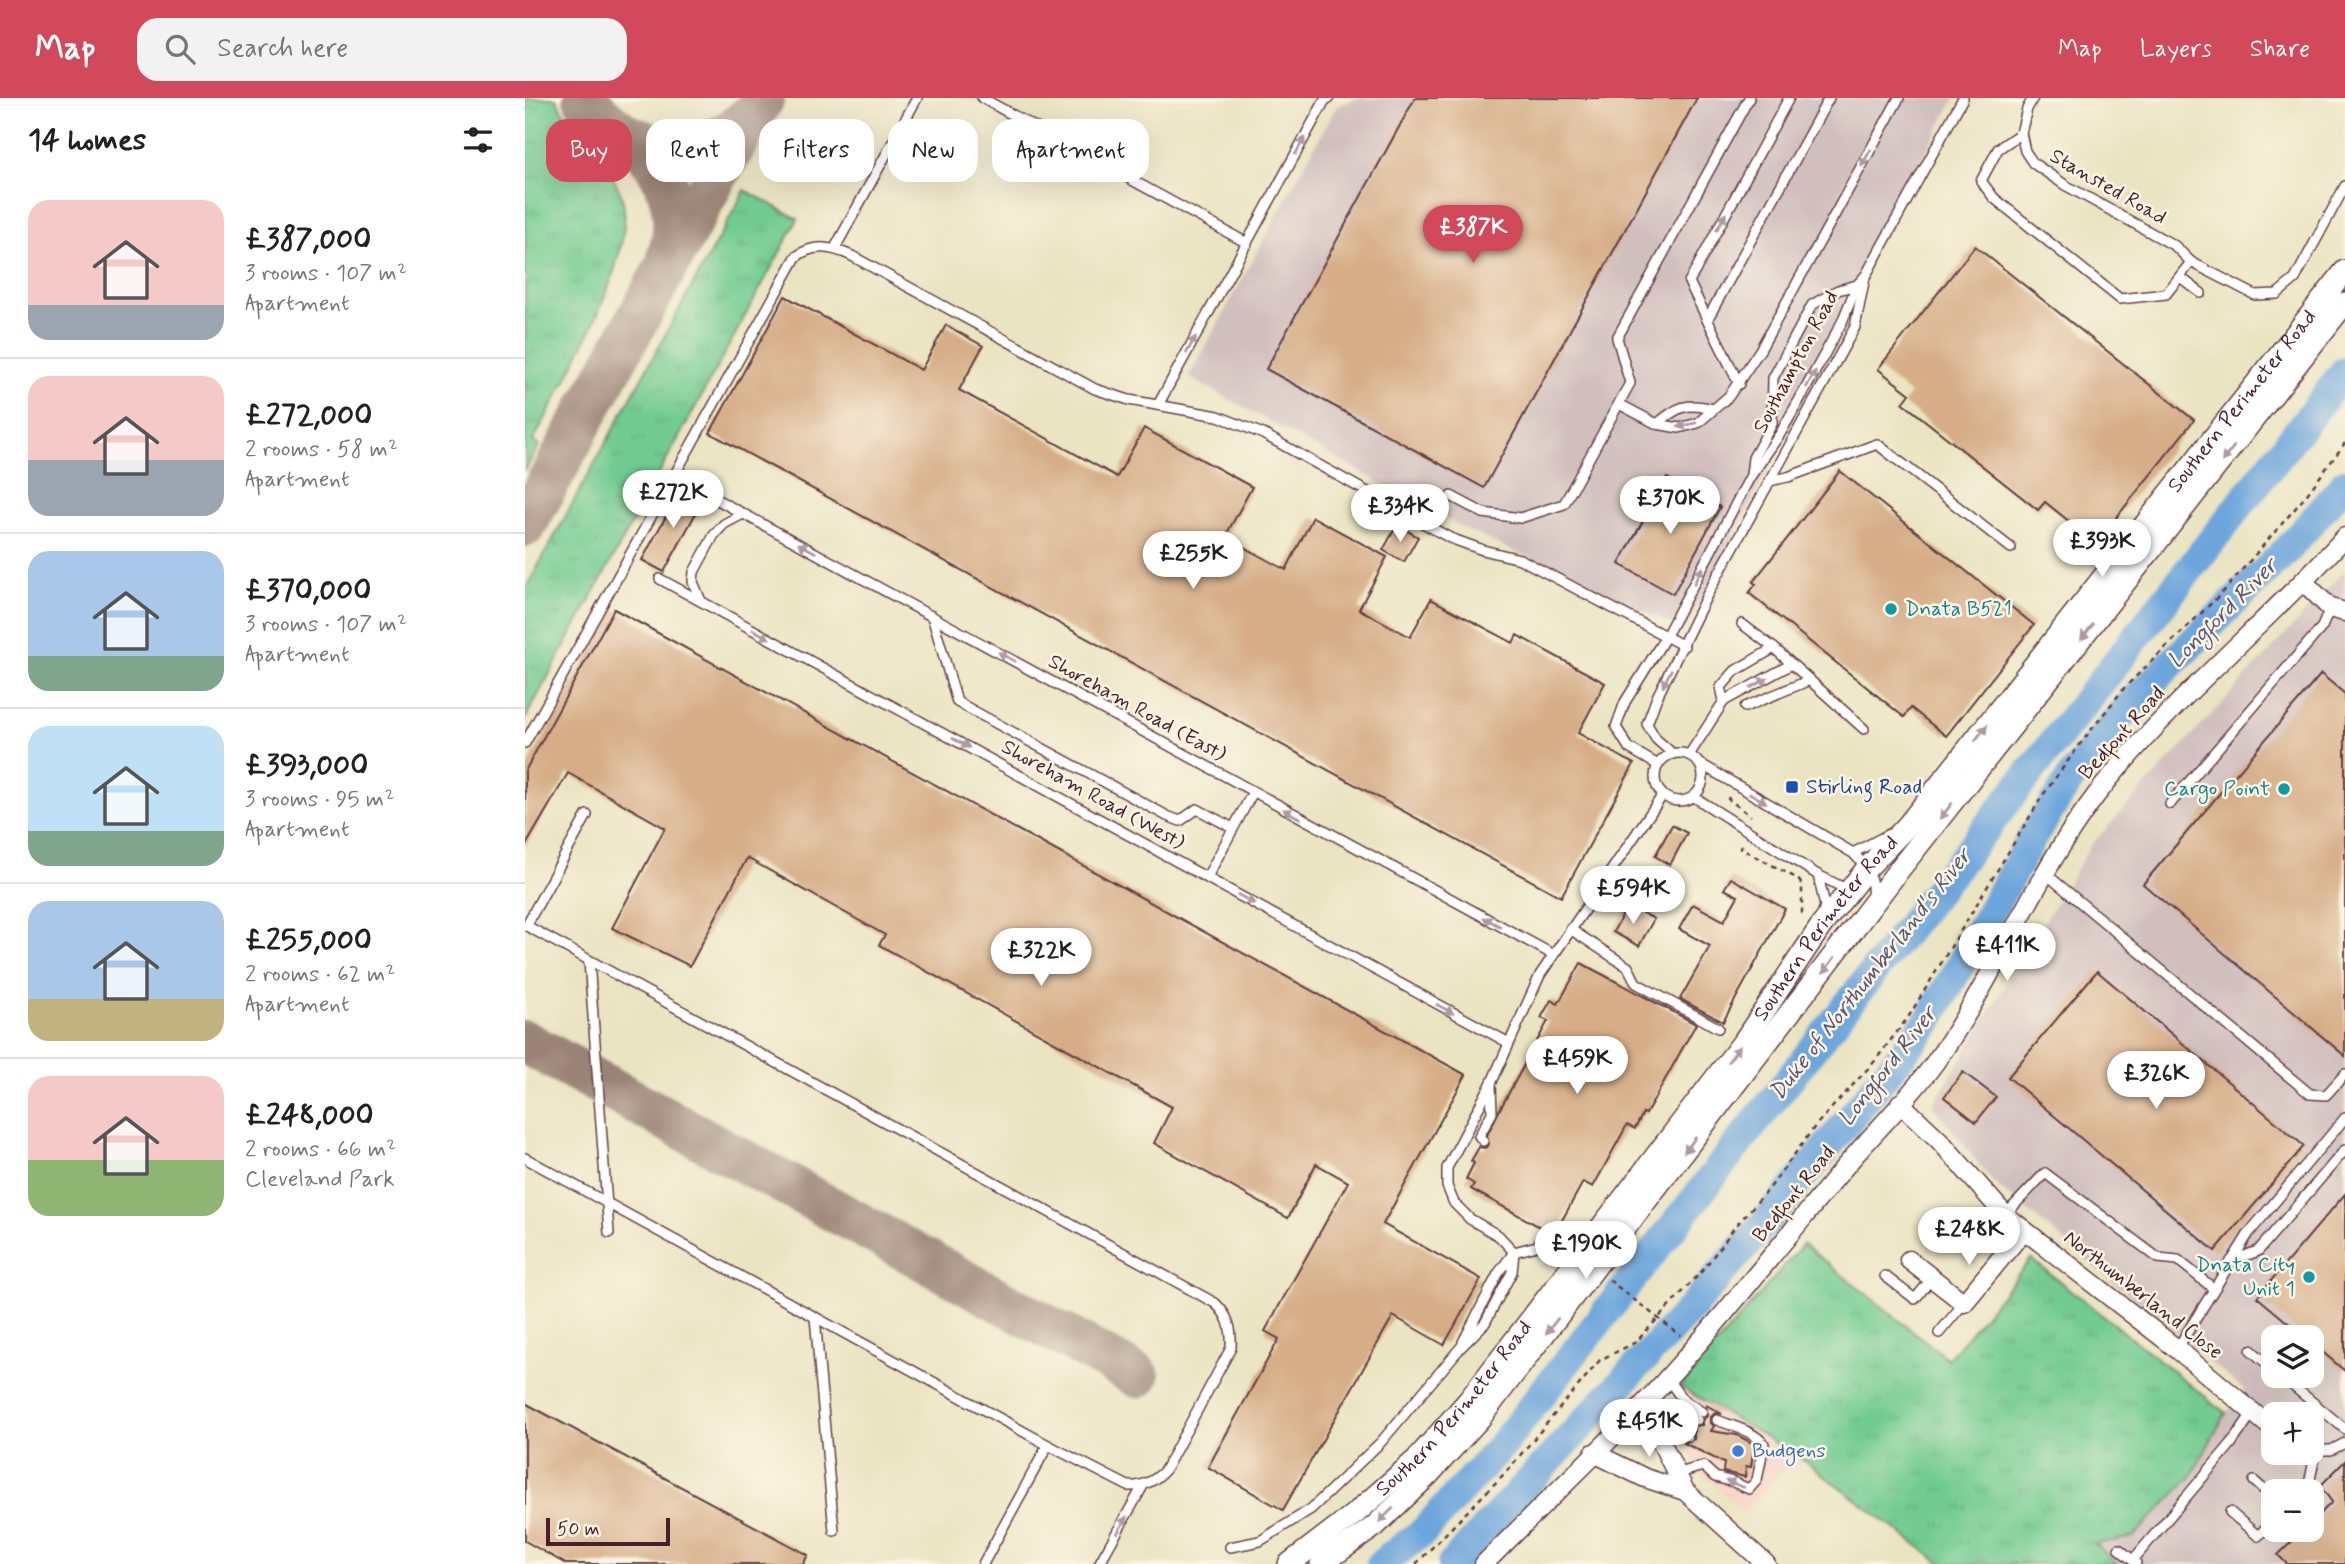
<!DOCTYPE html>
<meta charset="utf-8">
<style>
:root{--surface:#fff;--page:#f2f2f2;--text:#222;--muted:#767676;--line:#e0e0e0;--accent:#d1495b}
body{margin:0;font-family:Mynerve,sans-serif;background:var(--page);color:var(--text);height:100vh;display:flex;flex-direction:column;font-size:26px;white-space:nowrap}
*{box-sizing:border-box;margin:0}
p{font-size:23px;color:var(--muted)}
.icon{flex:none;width:38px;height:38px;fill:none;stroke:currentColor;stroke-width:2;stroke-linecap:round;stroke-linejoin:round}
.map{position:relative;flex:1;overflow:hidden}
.panel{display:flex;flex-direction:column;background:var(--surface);width:525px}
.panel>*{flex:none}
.banner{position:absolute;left:21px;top:21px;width:665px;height:63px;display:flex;gap:14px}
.controls{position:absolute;left:1736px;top:1227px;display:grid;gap:14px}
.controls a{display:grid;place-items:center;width:63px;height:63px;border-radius:14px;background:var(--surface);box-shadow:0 7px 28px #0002;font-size:35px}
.scale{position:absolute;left:21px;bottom:18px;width:124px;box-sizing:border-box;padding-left:7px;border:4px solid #4a1f2b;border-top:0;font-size:19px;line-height:24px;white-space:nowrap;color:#4a1f2b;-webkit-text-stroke:5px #fcf5e5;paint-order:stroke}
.price{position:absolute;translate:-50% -60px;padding:0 16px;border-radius:24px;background:#fff;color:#222;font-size:23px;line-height:46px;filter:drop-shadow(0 2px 4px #0008)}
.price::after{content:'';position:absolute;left:50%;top:42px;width:21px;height:16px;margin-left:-10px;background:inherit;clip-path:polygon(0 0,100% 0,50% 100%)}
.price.current{background:var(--accent);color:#fff}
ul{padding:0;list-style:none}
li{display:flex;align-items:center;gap:21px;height:175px;padding:0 28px}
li+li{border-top:2px solid var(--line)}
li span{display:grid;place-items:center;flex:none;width:196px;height:140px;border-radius:21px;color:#555}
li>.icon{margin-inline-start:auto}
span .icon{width:84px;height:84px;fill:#fffc;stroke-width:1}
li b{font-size:30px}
h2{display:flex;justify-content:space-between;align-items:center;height:84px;padding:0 28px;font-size:30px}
.tag{padding:0 24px;border-radius:21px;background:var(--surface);box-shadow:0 7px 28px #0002;font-size:24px;line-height:63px}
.tag.current{background:var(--accent);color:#fff}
header{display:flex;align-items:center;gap:42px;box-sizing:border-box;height:98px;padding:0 35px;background:var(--accent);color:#fff}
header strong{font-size:33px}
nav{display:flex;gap:38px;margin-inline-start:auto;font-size:24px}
.search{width:490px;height:63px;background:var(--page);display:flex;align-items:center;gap:18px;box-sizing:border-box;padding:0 24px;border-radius:21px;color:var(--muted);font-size:26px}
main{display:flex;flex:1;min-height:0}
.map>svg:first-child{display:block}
.built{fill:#f6d2c4}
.industrial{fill:#d1bfbe;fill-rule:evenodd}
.grass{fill:url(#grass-tufts);stroke:#5e755e;stroke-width:2}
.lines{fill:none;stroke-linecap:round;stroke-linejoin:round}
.river{stroke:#6da6dc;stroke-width:30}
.taxiway{stroke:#9a8276;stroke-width:44}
.building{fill:#d6ad87}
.service-casing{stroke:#623d42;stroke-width:12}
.minor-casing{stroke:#623d42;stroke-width:21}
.tertiary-casing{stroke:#623d42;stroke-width:24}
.path{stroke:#623d42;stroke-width:2.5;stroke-dasharray:5 5;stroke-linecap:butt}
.service{stroke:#fff;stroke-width:9}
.minor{stroke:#fff;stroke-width:18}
.tertiary{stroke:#fff;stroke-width:21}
.oneway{fill:#ae9aa0}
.culture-dot{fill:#0f9aa8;stroke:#fcf5e5;stroke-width:2.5}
.transit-dot{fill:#1a4fb4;stroke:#fcf5e5;stroke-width:2.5}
.shop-dot{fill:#3f7fe0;stroke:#fcf5e5;stroke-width:2.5}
.labels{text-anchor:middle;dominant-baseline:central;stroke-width:5;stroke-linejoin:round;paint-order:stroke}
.street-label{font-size:21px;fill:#4a1f2b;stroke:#fcf5e5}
.culture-label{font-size:21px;fill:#0d838f;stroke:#fcf5e5;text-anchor:end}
.transit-label{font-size:21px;fill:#164399;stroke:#fcf5e5;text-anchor:start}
.shop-label{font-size:21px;fill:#366cbe;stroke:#fcf5e5;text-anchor:start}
.water-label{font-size:23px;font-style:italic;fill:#585572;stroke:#fcf5e5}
</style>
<header>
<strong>Map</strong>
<div class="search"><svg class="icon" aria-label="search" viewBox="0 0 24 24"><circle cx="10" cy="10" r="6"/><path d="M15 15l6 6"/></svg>Search here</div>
<nav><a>Map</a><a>Layers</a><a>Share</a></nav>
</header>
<main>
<section class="panel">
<h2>14 homes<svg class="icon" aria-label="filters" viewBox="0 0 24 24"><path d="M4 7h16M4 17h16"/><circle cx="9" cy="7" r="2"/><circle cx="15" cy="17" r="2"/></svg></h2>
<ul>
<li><span style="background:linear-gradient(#f6c9c9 75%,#9aa5b1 0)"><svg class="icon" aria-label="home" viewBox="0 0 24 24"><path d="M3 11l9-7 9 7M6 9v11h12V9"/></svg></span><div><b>£387,000</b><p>3 rooms · 107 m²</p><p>Apartment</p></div></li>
<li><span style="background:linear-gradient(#f6c9c9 60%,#9aa5b1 0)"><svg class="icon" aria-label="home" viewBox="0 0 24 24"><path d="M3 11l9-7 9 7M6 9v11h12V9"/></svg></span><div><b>£272,000</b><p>2 rooms · 58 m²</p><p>Apartment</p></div></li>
<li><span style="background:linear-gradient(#a9c7e8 75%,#7fa58c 0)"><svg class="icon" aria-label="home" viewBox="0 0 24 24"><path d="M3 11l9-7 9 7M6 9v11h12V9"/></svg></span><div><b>£370,000</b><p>3 rooms · 107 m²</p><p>Apartment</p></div></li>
<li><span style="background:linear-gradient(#bfe0f5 75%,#7fa58c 0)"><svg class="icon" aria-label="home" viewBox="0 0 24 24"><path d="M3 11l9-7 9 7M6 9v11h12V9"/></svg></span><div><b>£393,000</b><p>3 rooms · 95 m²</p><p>Apartment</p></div></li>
<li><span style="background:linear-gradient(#a9c7e8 70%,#c2b280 0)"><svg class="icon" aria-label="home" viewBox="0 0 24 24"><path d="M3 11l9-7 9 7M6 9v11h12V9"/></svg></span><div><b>£255,000</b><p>2 rooms · 62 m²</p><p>Apartment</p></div></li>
<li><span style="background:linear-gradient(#f6c9c9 60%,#8fb573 0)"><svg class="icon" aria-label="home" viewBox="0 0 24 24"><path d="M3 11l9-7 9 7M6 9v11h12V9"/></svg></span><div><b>£248,000</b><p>2 rooms · 66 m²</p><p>Cleveland Park</p></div></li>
</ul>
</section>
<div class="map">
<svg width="1820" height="1466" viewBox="0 0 1820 1466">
<defs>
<pattern id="grass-tufts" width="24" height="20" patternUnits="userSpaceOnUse" patternTransform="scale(1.75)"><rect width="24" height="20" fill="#72cb91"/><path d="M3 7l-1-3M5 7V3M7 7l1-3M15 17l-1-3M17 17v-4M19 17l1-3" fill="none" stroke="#64ae7d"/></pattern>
</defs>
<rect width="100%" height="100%" fill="#fcf5e5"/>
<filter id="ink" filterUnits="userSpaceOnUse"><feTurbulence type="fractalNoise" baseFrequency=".0143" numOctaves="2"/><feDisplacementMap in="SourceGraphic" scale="14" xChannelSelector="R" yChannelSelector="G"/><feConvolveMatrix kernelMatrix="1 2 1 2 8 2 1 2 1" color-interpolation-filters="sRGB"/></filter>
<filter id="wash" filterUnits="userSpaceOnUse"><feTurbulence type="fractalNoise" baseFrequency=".00686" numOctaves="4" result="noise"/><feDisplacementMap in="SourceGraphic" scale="28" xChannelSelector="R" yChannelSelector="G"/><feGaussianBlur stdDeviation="1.57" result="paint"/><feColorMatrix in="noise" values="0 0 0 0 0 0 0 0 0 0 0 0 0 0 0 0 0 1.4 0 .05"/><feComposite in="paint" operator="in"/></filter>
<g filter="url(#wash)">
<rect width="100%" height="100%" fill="#ebe4c2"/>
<polygon class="built" points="1155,1289 1273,1358 1219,1415 1175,1375 1142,1310"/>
<g class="industrial">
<polygon points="833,0 1430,0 1341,163 1319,227 1160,532 940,431 664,279 811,9"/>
<path d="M1820,472v994h-228l-23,-20 95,-65 37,-66 18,-23 -251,-208 -60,-77 158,-260zM1748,1239h39v39h-39zM1748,1316h39v38h-39zM1748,1393h39v39h-39z"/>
</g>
<g class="grass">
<path d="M0,0h31c15,36 52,60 65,97 21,56 -60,193 -88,246l6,4 -14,26z"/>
<polygon points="220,92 273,121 0,621 0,492"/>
<polygon points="1278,1146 1423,1261 1506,1161 1701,1315 1665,1380 1608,1439 1570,1446 1592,1466 1417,1466 1273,1358 1155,1289"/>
</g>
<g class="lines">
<g class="river">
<polyline points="856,1466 899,1433 976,1348 1820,273"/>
<polyline points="927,1466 1157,1220 1250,1113 1403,924 1511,733 1546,680 1588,626 1613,598 1764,450 1820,385"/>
</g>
<g class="taxiway">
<path d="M60,0c15,21 34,31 53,47 30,26 45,71 31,109"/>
<path d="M98,36c46,21 88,19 126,-17"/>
<polyline points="0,427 191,78 238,0"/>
<polyline points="0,944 613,1278"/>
</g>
</g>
<g id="blocks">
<g class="building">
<polygon points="890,0 1172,0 959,390 741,271"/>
<polygon points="1450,148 1669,322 1571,445 1520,404 1513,412 1378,305 1385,296 1353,271"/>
<polygon points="260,198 396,272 421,227 458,248 434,292 592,379 619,330 727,389 700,439 761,472 788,419 862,459 834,511 885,539 906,501 988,545 992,537 1080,585 1053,635 1109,666 1036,799 185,335"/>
<polygon points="1315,373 1509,527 1421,638 1386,610 1379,619 1224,495 1231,486 1228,484"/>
<polygon points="1142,380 1195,409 1148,496 1094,466"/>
<polygon points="157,389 178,402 139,474 117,462"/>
<polygon points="872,427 893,439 879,464 858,452"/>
<polygon points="89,511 941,977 858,1126 956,1181 919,1247 868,1218 758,1412 683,1369 754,1241 740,1233 823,1084 791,1066 763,1120 629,1045 647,1009 354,847 360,837 222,760 165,868 87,830 140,730 43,675 0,749 0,673"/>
<polygon points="1796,576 1820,596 1820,958 1618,786"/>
<polygon points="1147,727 1162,735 1145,767 1130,758"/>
<polygon points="1206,780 1260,811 1198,924 1155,901 1185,848 1154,831 1168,806 1199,823 1213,798 1199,791"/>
<polygon points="1103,807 1129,821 1114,848 1088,834"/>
<polygon points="1056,865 1171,926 1121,1016 1118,1015 1110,1031 1102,1027 1068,1089 1058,1084 1029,1137 1025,1127 1020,1126 1015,1129 946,1091 949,1086 941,1081 949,1065 946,1063 954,1049 960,1050 964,1046 962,1037 974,1013 1023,923 1016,920 1026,902 1033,906"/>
<polygon points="1572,873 1779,1048 1690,1153 1483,979"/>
<polygon points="1438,974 1471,999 1451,1024 1419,999"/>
<polygon points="1820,1096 1820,1273 1787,1245 1787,1239 1780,1239 1732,1199"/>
<polygon points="0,1305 283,1457 278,1466 41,1466 0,1443"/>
<polygon points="1181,1307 1197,1316 1190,1315 1186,1319 1185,1324 1189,1328 1186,1333 1212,1337 1229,1346 1226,1369 1221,1368 1220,1379 1198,1374 1199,1365 1159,1345 1169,1341 1169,1328 1177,1327 1179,1321 1183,1317"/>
<polygon points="1820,1363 1820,1466 1762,1466 1753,1457 1779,1432 1787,1432 1787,1424 1807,1404 1795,1388"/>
</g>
</g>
</g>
<g filter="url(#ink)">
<use href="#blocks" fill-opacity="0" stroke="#623d42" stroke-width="2"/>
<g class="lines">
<defs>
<g id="service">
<polyline points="457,0 722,145"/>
<polyline points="1508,0 1502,11 1496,35 1500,53 1508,65 1540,87 1650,148 1666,164 1730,197 1752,196 1770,181 1820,88"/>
<polyline points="1496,35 1473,51 1456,83 1469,100 1595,201 1641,196 1666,164"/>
<polyline points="310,150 392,0"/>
<polyline points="1655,179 1676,195"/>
<polyline points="1182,222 1304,0"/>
<polyline points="1214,286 1164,184 1264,0"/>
<polyline points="1094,306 1132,326 1154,330 1173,325 1204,298 1235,252 1374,0"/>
<polyline points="633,307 800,2 804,0"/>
<path d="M1132,326c20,-17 29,-22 56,-15"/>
<polyline points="1226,377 1228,360 1247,326 1248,280 1287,207 1313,192 1332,187"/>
<polyline points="1244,383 1263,379 1352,346 1486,450"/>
<polyline points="180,395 1027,856"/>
<polyline points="926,398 958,415 995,420 1039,406 1105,285 1092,240 1224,0"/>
<polyline points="135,481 984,945"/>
<polyline points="176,503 168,484 169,474 189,437 199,426 218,416"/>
<polyline points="407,518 432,604 642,718 655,723 672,711 708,730"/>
<polyline points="1217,526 1249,550 1339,631"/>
<polyline points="1199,603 1196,589 1210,573 1249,550"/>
<polyline points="1220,609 1285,582"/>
<path d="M0,645l271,-486c18,-14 36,-10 56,-1l243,133 34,11 89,16 45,18 187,104 33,12 37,9 164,87"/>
<circle cx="1154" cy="679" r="24"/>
<polyline points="1148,656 1131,641 1122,626 1132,599 1182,497 1330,229 1340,179"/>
<polyline points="1164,657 1199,603 1267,566"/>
<path d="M1174,665l154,90c13,13 21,24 19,44"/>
<polyline points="1133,667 1104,650 1091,629 1100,604 1141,538 1225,379 1255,336 1281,290 1317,224 1332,187 1341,177 1438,0"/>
<polyline points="1169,699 1293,777 1323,792"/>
<polyline points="1645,706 1797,529 1805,510"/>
<polyline points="1328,755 1364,736"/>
<polyline points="1520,775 1785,996 1801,997 1820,976"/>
<polyline points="1293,777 1300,808 1297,817"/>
<polyline points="682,779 728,694"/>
<path d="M0,827l690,378c14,13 17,26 16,45l-66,122c-10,11 -22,17 -37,16l-80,-41 -523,-287"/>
<polyline points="1,828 62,717"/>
<polyline points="1045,831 1103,869 1111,885 1193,930"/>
<polyline points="64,863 84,1135"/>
<polyline points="958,1043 954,1038 967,1015 966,987"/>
<polyline points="1480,1117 1520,1075 1633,1160 1653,1162 1689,1191"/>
<polyline points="989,1154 974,1138 945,1121 929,1105 922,1088 922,1070 966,986 1015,877 1137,698"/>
<polyline points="1706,1163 1733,1153 1820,1052"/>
<polyline points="1360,1178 1390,1201 1407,1180"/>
<polyline points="290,1219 309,1433"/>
<polyline points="1414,1235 1439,1205"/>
<polyline points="938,1244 973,1176 989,1154 1012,1148 1021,1133"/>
<polyline points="1652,1251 1724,1135 1820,1020"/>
<polyline points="1726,1252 1748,1271"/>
<polyline points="1756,1278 1820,1331"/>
<polyline points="1142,1280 1157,1301 1177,1314"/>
<polyline points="1157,1301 1163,1338"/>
<polyline points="1160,1305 1172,1322"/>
<polyline points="1787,1352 1806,1352 1820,1345"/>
<path d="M1151,1376l27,-8 12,11 18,5 16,7 8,-9 7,-36c-10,-13 -32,-18 -47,-24"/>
<polyline points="1729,1383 1748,1400"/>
<polyline points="1777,1393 1784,1386 1791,1353"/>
<polyline points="1705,1414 1733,1438 1748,1423"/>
<polyline points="705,1449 735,1443 786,1411 856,1344 936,1249 960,1225 987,1174 989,1154"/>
<polyline points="1594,1451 1611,1465"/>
<polyline points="1608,1462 1706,1346 1728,1314"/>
<polyline points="458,1466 523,1347"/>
<polyline points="574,1466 619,1386"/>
</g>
<g id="minor">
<polyline points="1779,484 1805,510 1820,514"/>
<polyline points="1375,1005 1414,1042 1480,1117 1652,1251 1748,1331"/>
<polyline points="1384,1162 1439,1205 1499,1132"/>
<polyline points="1116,1310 1125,1321 1160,1393 1241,1466"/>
<polyline points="1069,1355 1120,1380 1160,1393"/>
<path d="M959,1466c52,-53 107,-104 158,-158 71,-76 135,-157 201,-237 30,-36 66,-70 93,-108 64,-90 102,-197 173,-282 72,-87 161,-159 236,-242"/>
</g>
<g id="tertiary">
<path id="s1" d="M764,1466l68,-52 60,-53 52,-59 275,-359 77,-115 47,-59 40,-42 437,-554"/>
<polyline points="796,1466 850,1428 904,1376 955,1320 1373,773 1820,205"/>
</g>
</defs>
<use href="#service" class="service-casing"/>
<use href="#minor" class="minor-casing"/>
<use href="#tertiary" class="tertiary-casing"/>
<g class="path">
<polyline points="1204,699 1203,701 1226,718"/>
<polyline points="1217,747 1215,750 1273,781 1277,787 1277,815 1281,817"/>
<polyline points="1084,1182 1156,1238"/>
<polyline points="891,1466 981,1374 1075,1262 1111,1244 1178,1172 1209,1130 1247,1087 1291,1027 1349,964 1384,918 1518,697 1556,645 1600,589 1698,494 1780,399 1820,345"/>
</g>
<use href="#service" class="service"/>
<use href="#minor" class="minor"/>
<use href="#tertiary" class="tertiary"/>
</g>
<defs><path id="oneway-solid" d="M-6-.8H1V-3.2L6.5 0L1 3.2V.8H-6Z" transform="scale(1.75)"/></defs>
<g class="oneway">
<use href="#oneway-solid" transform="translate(775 48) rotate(-61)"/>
<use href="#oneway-solid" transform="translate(1341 60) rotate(119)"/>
<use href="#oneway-solid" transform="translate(1196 124) rotate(-61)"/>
<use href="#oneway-solid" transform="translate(666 247) rotate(-61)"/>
<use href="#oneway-solid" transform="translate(1286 281) rotate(-61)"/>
<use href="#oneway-solid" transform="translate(1162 327) rotate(167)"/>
<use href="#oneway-solid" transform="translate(1703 356) rotate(128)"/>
<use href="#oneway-solid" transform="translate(282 450) rotate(-152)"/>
<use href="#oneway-solid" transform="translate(1173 478) rotate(-62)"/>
<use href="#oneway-solid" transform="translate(1562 534) rotate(128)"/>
<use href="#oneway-solid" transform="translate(236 536) rotate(29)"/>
<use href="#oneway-solid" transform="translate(482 559) rotate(-151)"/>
<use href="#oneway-solid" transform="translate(1142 580) rotate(117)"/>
<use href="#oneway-solid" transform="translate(1234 585) rotate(-28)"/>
<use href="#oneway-solid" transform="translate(1456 635) rotate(-52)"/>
<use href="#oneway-solid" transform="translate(436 645) rotate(29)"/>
<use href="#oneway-solid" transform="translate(1233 700) rotate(30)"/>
<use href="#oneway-solid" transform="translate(1421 713) rotate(128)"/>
<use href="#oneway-solid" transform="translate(767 716) rotate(-151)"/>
<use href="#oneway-solid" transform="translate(721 801) rotate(29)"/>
<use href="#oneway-solid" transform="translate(967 824) rotate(-152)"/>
<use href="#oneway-solid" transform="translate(1304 867) rotate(127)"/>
<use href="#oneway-solid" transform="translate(920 911) rotate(29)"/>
<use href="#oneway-solid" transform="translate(1209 956) rotate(-52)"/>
<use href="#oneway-solid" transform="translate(1165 1047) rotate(127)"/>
<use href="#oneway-solid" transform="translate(1027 1228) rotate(128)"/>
<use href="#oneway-solid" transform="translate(1210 1386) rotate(-159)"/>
<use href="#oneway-solid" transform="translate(861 1417) rotate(136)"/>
<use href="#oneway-solid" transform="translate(597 1427) rotate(-61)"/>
</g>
</g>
<g class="culture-dot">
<circle cx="1366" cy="511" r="7"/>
<circle cx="1759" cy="691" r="7"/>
<circle cx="1784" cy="1179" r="7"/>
</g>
<rect class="transit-dot" x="1260" y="682" width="14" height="14" rx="3.5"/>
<circle class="shop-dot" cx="1213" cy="1353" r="7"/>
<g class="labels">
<g class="street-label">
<text transform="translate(1583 89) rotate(30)">Stansted Road</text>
<text transform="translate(1271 264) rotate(-62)">Southampton Road</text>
<text stroke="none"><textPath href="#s1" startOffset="1508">Southern Perimeter Road</textPath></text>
<text transform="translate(612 610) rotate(29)">Shoreham Road (East)</text>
<text transform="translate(1597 635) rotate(-48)">Bedfont Road</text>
<text transform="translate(568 697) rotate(29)">Shoreham Road (West)</text>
<text stroke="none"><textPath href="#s1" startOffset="836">Southern Perimeter Road</textPath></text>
<text transform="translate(1269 1096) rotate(-51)">Bedfont Road</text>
<text transform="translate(1618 1197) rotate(38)">Northumberland Close</text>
<text stroke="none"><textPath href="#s1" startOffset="228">Southern Perimeter Road</textPath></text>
</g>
<g class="culture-label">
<text x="1380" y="511" text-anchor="start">Dnata B521</text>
<text x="1745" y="691">Cargo Point</text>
<text x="1770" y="1167">Dnata City<tspan x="1770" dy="24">Unit 1</tspan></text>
</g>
<g class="transit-label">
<text x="1281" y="689">Stirling Road</text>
</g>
<g class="shop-label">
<text x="1227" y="1353">Budgens</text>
</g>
<g class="water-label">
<text transform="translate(1698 516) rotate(-45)">Longford River</text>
<text transform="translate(1346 877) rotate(-52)">Duke of Northumberland's River</text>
<text transform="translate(1363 969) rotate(-52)">Longford River</text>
</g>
</g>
</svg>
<div class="controls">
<a><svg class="icon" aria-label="layers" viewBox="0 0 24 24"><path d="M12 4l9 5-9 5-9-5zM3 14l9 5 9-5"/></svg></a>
<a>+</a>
<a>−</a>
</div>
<div class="scale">50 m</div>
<b class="price current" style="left:948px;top:167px">£387K</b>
<b class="price" style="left:148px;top:432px">£272K</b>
<b class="price" style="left:1145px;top:438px">£370K</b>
<b class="price" style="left:875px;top:446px">£334K</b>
<b class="price" style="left:1577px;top:481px">£393K</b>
<b class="price" style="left:668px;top:493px">£255K</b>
<b class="price" style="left:1108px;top:828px">£594K</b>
<b class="price" style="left:1482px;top:885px">£411K</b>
<b class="price" style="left:516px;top:890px">£322K</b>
<b class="price" style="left:1052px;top:998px">£459K</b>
<b class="price" style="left:1631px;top:1013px">£326K</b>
<b class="price" style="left:1444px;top:1169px">£248K</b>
<b class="price" style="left:1061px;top:1183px">£190K</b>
<b class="price" style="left:1124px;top:1361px">£451K</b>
<div class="banner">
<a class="tag current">Buy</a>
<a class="tag">Rent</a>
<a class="tag">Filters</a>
<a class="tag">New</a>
<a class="tag">Apartment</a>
</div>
</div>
</main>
